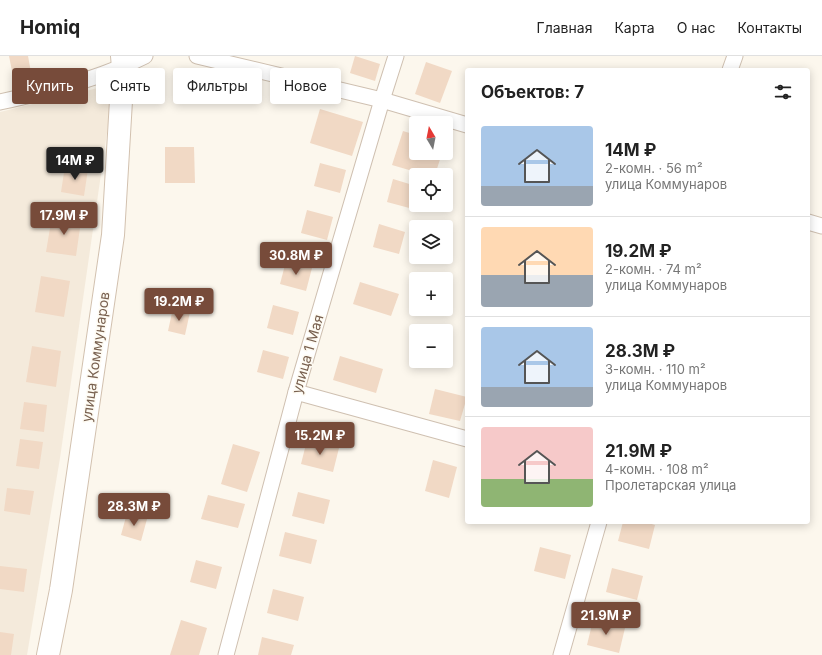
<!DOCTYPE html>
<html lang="ru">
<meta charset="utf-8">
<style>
:root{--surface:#fff;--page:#f6f6f6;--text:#222;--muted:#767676;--line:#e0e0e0;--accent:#774b3a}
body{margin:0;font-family:Inter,sans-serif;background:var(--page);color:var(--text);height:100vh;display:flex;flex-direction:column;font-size:15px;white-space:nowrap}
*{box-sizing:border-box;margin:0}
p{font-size:13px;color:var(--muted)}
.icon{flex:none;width:22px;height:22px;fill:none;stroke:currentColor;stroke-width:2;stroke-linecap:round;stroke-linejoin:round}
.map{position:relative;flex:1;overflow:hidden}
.drawer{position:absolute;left:465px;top:12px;width:345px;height:456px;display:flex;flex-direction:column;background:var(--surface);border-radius:4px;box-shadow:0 2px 10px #0003}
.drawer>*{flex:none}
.banner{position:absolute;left:12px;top:12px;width:380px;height:36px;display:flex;gap:8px}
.needle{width:26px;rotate:350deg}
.controls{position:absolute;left:409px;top:60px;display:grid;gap:8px}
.controls a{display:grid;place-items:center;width:44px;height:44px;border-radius:4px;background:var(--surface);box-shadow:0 2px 10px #0003;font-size:20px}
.price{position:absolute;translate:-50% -34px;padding:0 9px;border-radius:4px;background:var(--accent);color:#fff;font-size:13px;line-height:26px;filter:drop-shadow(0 1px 2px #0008)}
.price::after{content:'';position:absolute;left:50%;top:24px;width:12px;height:9px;margin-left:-6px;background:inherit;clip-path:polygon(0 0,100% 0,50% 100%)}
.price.on{background:#222;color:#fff}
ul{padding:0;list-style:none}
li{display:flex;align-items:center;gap:12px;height:100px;padding:0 16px}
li+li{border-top:1px solid var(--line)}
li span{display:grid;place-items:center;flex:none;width:112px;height:80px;border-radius:4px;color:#555}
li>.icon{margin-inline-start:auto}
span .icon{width:48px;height:48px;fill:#fffc;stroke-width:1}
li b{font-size:17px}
h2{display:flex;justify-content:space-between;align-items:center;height:48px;padding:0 16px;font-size:17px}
.chip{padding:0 14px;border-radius:4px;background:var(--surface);box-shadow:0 2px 10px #0003;font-size:14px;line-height:36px}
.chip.on{background:var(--accent);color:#fff}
header{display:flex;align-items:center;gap:24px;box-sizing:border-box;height:56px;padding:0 20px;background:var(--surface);border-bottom:1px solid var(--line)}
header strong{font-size:19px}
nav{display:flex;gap:22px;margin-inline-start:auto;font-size:14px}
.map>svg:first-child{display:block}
.residential{fill:#f4eadb}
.building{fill:#f1d9c5}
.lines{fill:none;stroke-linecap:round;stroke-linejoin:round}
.street-casing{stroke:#cfc0b1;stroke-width:17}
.secondary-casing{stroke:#d2c1af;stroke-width:24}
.street{stroke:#fff;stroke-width:15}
.secondary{stroke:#fff;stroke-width:22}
.labels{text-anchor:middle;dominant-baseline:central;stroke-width:3;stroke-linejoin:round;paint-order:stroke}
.street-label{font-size:14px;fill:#78604f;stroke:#fefbf3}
</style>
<header>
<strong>Homiq</strong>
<nav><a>Главная</a><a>Карта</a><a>О нас</a><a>Контакты</a></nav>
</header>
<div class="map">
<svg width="822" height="599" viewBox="0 0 822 599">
<rect width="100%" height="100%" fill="#fcf7ed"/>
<polygon class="residential" points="114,28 60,402 27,599 0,599 0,56"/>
<g class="building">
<polygon points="9,0 28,0 32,22 14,25"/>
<polygon points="355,0 380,8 375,25 350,17"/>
<polygon points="426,6 452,15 440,47 415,38"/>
<polygon points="174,20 198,21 197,48 174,47"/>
<polygon points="320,53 363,66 352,100 310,87"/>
<polygon points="403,75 416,79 416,97 442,97 435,119 426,119 392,109"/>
<polygon points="165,91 194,91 195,127 165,127"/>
<polygon points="320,107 346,114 340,137 314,130"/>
<polygon points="65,110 88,113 84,140 61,136"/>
<polygon points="393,123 416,130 416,142 413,153 387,146"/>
<polygon points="307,154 333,161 327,184 301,177"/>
<polygon points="52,160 81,165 76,200 46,196"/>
<polygon points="379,168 405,176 399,198 373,191"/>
<polygon points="286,205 312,212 306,235 280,228"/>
<polygon points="41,220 70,225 64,261 35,256"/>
<polygon points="360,226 399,238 391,260 353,248"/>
<polygon points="273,249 299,256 293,279 267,272"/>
<polygon points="173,252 190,256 185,279 168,275"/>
<polygon points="32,290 61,295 56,331 26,326"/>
<polygon points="263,294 289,301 283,323 257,316"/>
<polygon points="340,300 383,313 376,337 333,324"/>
<polygon points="435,333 467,341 460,365 429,358"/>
<polygon points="24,346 47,349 44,376 20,373"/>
<polygon points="20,383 43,386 39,413 16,410"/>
<polygon points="307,384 339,392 333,416 301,408"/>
<polygon points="233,388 260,396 247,436 221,428"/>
<polygon points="433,404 457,411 449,442 425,435"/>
<polygon points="7,432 34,435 30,459 4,455"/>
<polygon points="298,436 330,444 324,468 292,460"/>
<polygon points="208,439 245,448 238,472 201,463"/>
<polygon points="127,457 147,463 141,485 121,479"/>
<polygon points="623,466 645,466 655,469 649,493 618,485"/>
<polygon points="285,476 317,484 311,508 279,500"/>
<polygon points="540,491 571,499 565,523 534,515"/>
<polygon points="196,504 222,511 216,533 190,526"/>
<polygon points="0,510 27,513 24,536 0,533"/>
<polygon points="612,512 643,520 637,544 606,536"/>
<polygon points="273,533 304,541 298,565 267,557"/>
<polygon points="181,564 207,572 199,599 170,599"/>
<polygon points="593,564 625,572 619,597 587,589"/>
<polygon points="0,576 14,578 11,599 0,599"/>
<polygon points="262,581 294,589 291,599 258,599"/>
</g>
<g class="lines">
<defs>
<g id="street">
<polyline points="197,0 382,44 467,69"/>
<polyline points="730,14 735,0"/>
<path d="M0,46c50,-11 100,-23 145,-46"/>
<polyline points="808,166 822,170"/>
<polyline points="296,336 467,383"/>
<polyline points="226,599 296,336 382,44 396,0"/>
<polyline points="561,599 599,466"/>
</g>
<polyline id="secondary" points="48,599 61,534 113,179 123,11 122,0"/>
</defs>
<use href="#street" class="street-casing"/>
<use href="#secondary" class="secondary-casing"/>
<use href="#street" class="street"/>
<use href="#secondary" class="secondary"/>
</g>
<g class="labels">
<g class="street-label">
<text transform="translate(307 298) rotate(-74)">улица 1 Мая</text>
<text transform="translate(95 301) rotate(-82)">улица Коммунаров</text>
</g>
</g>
</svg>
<div class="controls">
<a><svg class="needle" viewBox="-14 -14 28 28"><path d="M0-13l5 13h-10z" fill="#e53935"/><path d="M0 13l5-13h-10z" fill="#767676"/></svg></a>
<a><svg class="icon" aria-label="locate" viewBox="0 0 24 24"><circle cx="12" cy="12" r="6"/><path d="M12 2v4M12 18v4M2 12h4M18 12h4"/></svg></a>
<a><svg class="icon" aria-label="layers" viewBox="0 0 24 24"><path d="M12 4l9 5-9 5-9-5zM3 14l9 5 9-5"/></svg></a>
<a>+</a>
<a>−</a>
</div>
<b class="price on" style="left:75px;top:125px">14M ₽</b>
<b class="price" style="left:64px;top:180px">17.9M ₽</b>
<b class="price" style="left:296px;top:220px">30.8M ₽</b>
<b class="price" style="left:179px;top:266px">19.2M ₽</b>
<b class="price" style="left:320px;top:400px">15.2M ₽</b>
<b class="price" style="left:134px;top:471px">28.3M ₽</b>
<b class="price" style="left:606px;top:580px">21.9M ₽</b>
<div class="banner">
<a class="chip on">Купить</a>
<a class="chip">Снять</a>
<a class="chip">Фильтры</a>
<a class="chip">Новое</a>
</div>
<section class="drawer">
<h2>Объектов: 7<svg class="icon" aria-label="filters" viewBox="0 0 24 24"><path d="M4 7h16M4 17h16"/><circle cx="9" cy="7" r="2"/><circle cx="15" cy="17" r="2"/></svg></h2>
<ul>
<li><span style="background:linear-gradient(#a9c7e8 75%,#9aa5b1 0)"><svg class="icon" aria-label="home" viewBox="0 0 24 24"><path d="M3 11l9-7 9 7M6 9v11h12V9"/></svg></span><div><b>14M ₽</b><p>2-комн. · 56 m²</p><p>улица Коммунаров</p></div></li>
<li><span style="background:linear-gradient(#ffd9b3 60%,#9aa5b1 0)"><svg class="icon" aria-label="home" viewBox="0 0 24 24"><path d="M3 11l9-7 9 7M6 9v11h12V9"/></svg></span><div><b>19.2M ₽</b><p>2-комн. · 74 m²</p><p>улица Коммунаров</p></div></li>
<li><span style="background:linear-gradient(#a9c7e8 75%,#9aa5b1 0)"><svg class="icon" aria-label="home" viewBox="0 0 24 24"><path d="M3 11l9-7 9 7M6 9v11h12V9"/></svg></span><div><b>28.3M ₽</b><p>3-комн. · 110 m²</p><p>улица Коммунаров</p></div></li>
<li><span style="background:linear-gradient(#f6c9c9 65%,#8fb573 0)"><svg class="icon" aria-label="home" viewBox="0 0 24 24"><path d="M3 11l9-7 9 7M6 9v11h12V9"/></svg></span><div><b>21.9M ₽</b><p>4-комн. · 108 m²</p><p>Пролетарская улица</p></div></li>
</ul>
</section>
</div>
